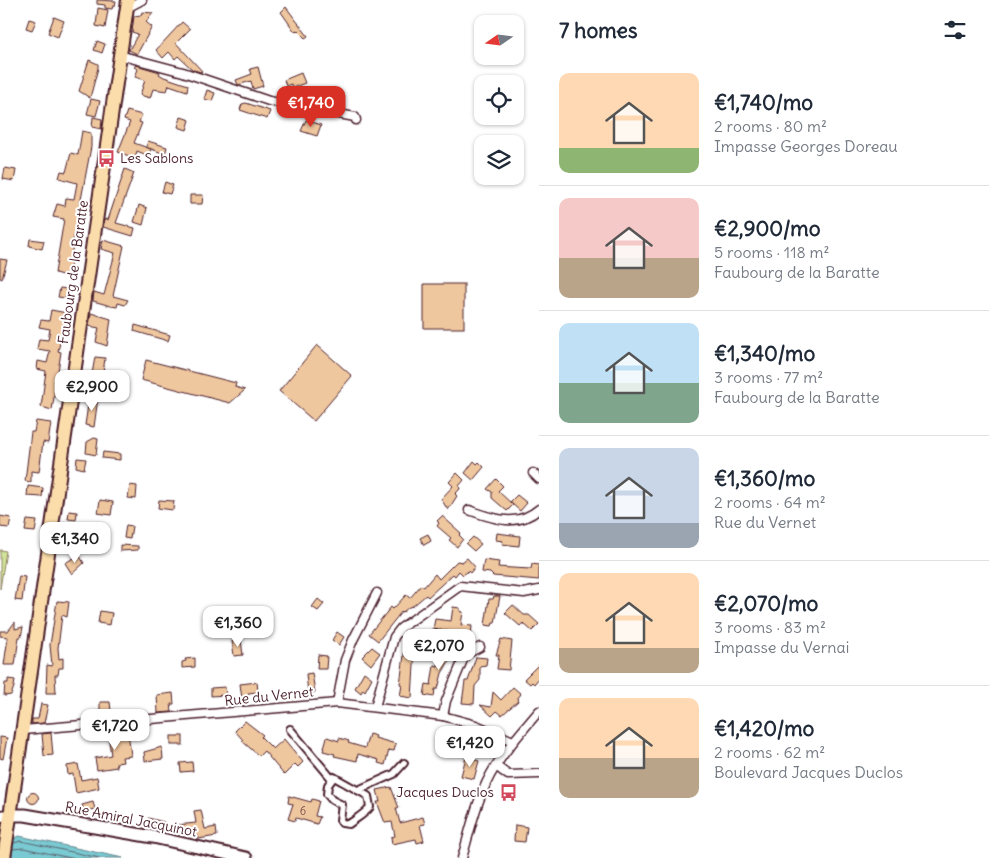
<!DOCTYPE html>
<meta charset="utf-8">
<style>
:root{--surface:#fff;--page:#f6f6f7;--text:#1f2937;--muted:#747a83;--line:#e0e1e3;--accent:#d93025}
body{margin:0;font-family:Delius,sans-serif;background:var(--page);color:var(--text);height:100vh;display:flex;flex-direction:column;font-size:19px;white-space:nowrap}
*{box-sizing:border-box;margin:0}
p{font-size:16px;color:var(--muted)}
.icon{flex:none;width:28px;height:28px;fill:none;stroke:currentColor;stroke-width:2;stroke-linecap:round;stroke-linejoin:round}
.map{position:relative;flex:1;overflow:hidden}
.panel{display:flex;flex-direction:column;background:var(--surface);width:450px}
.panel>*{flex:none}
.needle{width:32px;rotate:256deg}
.buttons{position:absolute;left:474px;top:15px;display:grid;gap:10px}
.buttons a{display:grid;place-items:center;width:50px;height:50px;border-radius:10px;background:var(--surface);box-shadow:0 1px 4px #0004;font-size:25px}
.price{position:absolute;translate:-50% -42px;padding:0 11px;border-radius:10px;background:#fff;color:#222;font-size:16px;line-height:32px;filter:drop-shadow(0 1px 2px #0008)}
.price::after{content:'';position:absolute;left:50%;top:30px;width:15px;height:11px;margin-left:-8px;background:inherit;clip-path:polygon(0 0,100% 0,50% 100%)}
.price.on{background:var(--accent);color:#fff}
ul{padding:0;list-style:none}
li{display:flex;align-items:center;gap:15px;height:125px;padding:0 20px}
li+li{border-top:1px solid var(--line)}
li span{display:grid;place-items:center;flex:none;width:140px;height:100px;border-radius:10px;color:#555}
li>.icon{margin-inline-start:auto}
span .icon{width:60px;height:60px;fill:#fffc;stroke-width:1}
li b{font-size:21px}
h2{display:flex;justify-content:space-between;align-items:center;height:60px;padding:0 20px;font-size:21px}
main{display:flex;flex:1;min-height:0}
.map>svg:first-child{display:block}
.green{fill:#d1e398;stroke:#8e8162}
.water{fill:#79cad2;stroke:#66868f}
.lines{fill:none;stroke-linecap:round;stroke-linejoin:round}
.shore{stroke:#5d636e;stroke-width:1}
.building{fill:#efc79f;stroke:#4a1f2b}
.pedestrian-casing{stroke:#4a1f2b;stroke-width:10}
.minor-casing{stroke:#4a1f2b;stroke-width:11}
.tertiary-casing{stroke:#4a1f2b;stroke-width:14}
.secondary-casing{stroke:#4a1f2b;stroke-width:15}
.primary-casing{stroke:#4a1f2b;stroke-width:16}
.pedestrian{stroke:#fff;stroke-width:6}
.minor{stroke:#fff;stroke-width:8}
.tertiary{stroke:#fff;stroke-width:10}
.secondary{stroke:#fff;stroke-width:11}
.primary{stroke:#fbddab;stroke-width:12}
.labels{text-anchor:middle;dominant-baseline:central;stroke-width:4;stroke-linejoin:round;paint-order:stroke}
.number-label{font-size:11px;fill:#734948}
.poi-label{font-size:14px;fill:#4a1f2b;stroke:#fff;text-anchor:start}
.street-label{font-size:14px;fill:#4a1f2b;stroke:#fff}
</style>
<main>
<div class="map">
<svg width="539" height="858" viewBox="0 0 539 858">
<rect width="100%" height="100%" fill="#fff"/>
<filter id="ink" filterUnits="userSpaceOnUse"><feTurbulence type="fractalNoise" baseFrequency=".02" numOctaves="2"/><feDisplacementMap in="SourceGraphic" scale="10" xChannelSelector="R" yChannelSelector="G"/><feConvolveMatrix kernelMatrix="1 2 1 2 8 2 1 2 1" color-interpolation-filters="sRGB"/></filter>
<g filter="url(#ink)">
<polygon class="green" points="0,550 6,551 0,589"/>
<polygon class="water" points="19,836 123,858 0,858 0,837 16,838"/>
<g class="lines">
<g class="shore">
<polyline points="14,843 21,841 100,858"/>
<polyline points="13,849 23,848 71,858"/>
</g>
</g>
<g class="building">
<polygon points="97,0 116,1 115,6 113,6 112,9 105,8 105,5 97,4"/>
<polygon points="286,7 308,36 305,38 297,30 295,32 281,12"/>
<polygon points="98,8 108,10 105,28 96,26"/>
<polygon points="142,12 153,13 146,22 152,27 137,54 129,50 138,34 132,32 134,16 141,15"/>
<polygon points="54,17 64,21 58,37 48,33"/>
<polygon points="29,19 36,21 32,30 26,28"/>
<polygon points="182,22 190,29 176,43 202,71 201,72 193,70 178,56 175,59 169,52 163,58 156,50"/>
<polygon points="97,41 105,44 102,53 94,50"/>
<polygon points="89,60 98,64 98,68 90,98 79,91"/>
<polygon points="136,65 160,72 159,74 164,77 188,85 187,91 169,85 167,91 153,89 150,98 140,95 145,80 135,77 138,69 134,67"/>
<polygon points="258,67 263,86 253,89 251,81 238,85 236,80 252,74 250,69"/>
<polygon points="301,73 305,83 292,88 291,84 286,86 284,80"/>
<polygon points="207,90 215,93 212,101 204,99"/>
<polygon points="91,99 100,101 96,116 87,114"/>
<polygon points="246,103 270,111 267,119 240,110 242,104"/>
<polygon points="127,111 142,115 139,122 142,123 134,143 151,149 149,156 137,151 135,158 118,152 130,122 124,120"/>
<polygon points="93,117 102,119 101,129 92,127"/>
<polygon points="181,117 190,120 187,130 178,127"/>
<polygon points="306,120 321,125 317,136 301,131"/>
<polygon points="82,131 91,133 91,147 73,242 69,277 55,273 64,219 53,217 57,204 65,206 66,198 74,199 77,183 59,178 61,171 66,172 71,153 78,155"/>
<polygon points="148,141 167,147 165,154 146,147"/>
<polygon points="5,168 16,170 14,181 3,179"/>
<polygon points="125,169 134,173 116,223 135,228 133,236 103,227 105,219 108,220"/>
<polygon points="165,182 173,185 170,194 162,192"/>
<polygon points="190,195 203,195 202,204 190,204"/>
<polygon points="139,205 147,208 143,225 134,222"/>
<polygon points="30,239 44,241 42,249 29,246"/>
<polygon points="103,240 124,246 113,296 128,300 125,305 118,303 117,307 111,306 93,301 94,292 104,295 115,253 101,249"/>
<polygon points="0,259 7,260 2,279 0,278"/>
<rect x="424" y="284" width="40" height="44"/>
<polygon points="60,288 67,289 66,298 58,297"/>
<polygon points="51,310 67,313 58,351 61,352 52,410 41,407 46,371 37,369 38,361 47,363 50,351 37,349 39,339 48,340 50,329 39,327 41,320 49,321"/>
<polygon points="91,313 111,319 107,346 96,342 99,328 89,326"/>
<polygon points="135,325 170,335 168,341 134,331"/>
<polygon points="317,345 352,376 314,421 279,391"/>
<polygon points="95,357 105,358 103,373 92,374"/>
<polygon points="146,360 236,383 235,387 245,390 230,403 141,380"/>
<polygon points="99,378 127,387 123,400 109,396 111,388 97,383"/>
<polygon points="92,397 98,398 94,427 85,425 89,398"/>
<polygon points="36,421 51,423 48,443 43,442 39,472 31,471 31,482 25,481 31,432 34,432"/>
<polygon points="94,438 98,439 96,455 86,453 87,442"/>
<polygon points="103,452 120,454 120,460 102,458"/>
<polygon points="77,458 86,459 84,469 76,467"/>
<polygon points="474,461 477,464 479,462 484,467 473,480 465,473"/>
<polygon points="457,473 464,480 459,486 460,489 455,494 457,496 448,510 441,499 453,486 449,482"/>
<polygon points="496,479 503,486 498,491 513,505 507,511 492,498 492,492 487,489"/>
<polygon points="130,485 137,486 136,499 128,498"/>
<polygon points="28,486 43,488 42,497 27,496"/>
<polygon points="517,495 527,503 520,511 510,502"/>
<polygon points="100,500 113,502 111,515 98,513"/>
<polygon points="159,500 174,501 173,510 158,508"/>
<polygon points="69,511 77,512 76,520 68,519"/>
<polygon points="0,516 11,518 9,528 0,527"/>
<polygon points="442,516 461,533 459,535 463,539 457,547 449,540 451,538 437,526 439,523 437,521"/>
<polygon points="27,520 37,521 35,532 25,531"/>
<polygon points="126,525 132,526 130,539 124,538"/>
<polygon points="80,527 87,528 84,542 78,541"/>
<polygon points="497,533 520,536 519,546 502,544 503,541 496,540"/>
<polygon points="428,534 431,541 424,545 420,538"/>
<polygon points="473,537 481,544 474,551 466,544"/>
<polygon points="120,545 138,546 138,550 120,551"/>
<polygon points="79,555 84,563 72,574 65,563"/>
<polygon points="467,558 475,567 470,573 468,571 463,575 459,571 455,576 453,574 428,597 426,595 413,606 409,607 403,612 402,611 378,641 369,634 391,607 393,609 406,595 410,598 421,585 424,587 435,574 439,579 457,561 462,562"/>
<polygon points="484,560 499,562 498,567 512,568 531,569 532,564 539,565 539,580 493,576 490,573 482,572"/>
<polygon points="19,576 25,577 22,601 15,600"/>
<polygon points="494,596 500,596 495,623 493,623 492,626 485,625 489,599 493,599"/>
<polygon points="318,599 324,604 318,611 312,607"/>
<polygon points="57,601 69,602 67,617 62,615 58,648 59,659 63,658 63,668 59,668 58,675 55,675 56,693 46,693 47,665 52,666 50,645"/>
<polygon points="513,605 524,615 529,615 539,624 532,631 523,623 520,626 505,613"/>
<polygon points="453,607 460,608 460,611 463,612 461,625 472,626 471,636 464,635 460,638 453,636 454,632 433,629 435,619 451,621"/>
<polygon points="100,611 112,613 110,625 98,623"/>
<polygon points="15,622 15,629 23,627 21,637 19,637 15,665 4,665 8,637 0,636 0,631 8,631"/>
<polygon points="337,632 344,637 339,645 332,640"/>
<polygon points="419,632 429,633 428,639 425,639 424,643 417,642"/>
<polygon points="501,639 512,641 509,670 497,669 499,655 496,655"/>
<polygon points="241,640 243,655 234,656 232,641"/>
<polygon points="441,646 452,647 449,661 442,673 438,689 435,689 434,697 424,695 426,684 431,685 434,665 438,666"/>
<polygon points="372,647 380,653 371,665 362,657"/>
<polygon points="405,648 415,650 412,698 400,696 402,685 400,684"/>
<polygon points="318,655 327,656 326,669 317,669"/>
<polygon points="476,657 487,658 486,665 480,666 480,680 475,686 474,704 462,703 465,681 468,681"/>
<polygon points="195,658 195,667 182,668 182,662 186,661 185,659"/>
<polygon points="539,664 539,678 534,684 532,682 530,684 524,679"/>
<polygon points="364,672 372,678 365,691 363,689 361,693 355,688"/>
<polygon points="312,673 315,692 308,693 306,674"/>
<polygon points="8,679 15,680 14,687 11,695 4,696 5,683 8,683"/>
<polygon points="257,682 258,692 248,693 248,698 242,699 240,684"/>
<polygon points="225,687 226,695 211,696 211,688"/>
<polygon points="513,687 521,694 517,699 518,701 502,715 497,711 492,716 480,705 491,707 493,692 501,700"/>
<polygon points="173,693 174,704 171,704 172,712 158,713 157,695"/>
<polygon points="100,702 110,702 111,711 100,712"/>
<polygon points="41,704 48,705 44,723 32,724 32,719 38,719"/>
<polygon points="245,721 263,735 261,737 273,749 284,739 303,762 298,767 295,764 284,775 264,751 259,756 242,741 243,740 235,731"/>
<polygon points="128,731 131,756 122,757 123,762 116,763 117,767 97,770 95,758 111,755 108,734"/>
<polygon points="51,733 53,755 44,756 42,734"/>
<polygon points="369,734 376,736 375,738 396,744 394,751 389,750 385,765 378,763 379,760 358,754 357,761 334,756 335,754 323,751 327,737 339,741 339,738 349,741 348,743 365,748"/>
<rect x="171" y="736" width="12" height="9"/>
<polygon points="0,737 7,738 3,759 0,758"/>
<polygon points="162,747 163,759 145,761 144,752"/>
<polygon points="466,757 479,761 474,779 461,776"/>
<polygon points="192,762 193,771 181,772 180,763"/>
<polygon points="78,764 81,780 97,777 99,788 76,793 73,774 68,775 67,766"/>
<polygon points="391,787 399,808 396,808 400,823 423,817 425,824 420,825 424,841 417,843 416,839 392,844 391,837 395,836 392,822 385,823 377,802 380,802 377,790"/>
<circle cx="33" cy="798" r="5.5"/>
<polygon points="289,796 311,802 312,799 319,801 315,816 320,817 317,824 296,818 295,821 288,819 293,804 288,803"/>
<polygon points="93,802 95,809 84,811 82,805"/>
<polygon points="201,810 205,829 216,827 217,836 198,839 198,836 194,836 193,830 178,832 177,825 196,823 194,811"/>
<polygon points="148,818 164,822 163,828 147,827"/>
<polygon points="515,825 527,827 525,842 514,841"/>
</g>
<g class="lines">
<defs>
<g id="pedestrian">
<polyline points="290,729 332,779"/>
<path d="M334,777l34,19 2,11c-4,6 -16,13 -21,17l-7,-1 -2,-3 2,-15 -10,-5 -5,-6 1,-9z"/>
<polyline points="358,790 394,774 404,763"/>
</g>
<g id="minor">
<polyline points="127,8 142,0"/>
<polyline points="119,55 183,72 269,101 355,117 356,120"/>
<polyline points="533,473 539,479"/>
<path d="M469,510c25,9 48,18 70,-1"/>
<polyline points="337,703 345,660 353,640 377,593"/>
<polyline points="375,707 394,637 401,628 460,586 524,593 539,590"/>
<polyline points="443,716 446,701 465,655 480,647"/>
<polyline points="23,730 337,703 443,716 476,725 513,741"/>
<polyline points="496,766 508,775 539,774"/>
<path d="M462,858c9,-31 16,-64 33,-91 13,-21 29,-38 44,-56"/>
</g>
<polyline id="tertiary" points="0,816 10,815"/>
<polyline id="secondary" points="10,815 25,815 153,837 246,858"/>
<polyline id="primary" points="4,858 128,0"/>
</defs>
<use href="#pedestrian" class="pedestrian-casing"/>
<use href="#minor" class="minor-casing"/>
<use href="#tertiary" class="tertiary-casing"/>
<use href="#secondary" class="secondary-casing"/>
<use href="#primary" class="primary-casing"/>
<use href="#pedestrian" class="pedestrian"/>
<use href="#minor" class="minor"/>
<use href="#tertiary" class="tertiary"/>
<use href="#secondary" class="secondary"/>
<use href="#primary" class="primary"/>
</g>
</g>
<defs>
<symbol id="bus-bare" viewBox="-9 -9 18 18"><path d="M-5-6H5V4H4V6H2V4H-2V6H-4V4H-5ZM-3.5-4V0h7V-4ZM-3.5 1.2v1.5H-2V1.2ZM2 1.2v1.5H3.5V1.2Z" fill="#d1495b" stroke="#fff" stroke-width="2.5" paint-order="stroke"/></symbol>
</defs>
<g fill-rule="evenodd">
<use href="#bus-bare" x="94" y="146" width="25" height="25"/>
<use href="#bus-bare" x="496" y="780" width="25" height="25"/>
</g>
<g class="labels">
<g class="number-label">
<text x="303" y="811">6</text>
</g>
<g class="poi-label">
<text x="120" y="158">Les Sablons</text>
<text x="494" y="792" text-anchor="end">Jacques Duclos</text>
</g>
<g class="street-label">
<text transform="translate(73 272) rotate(-82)">Faubourg de la Baratte</text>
<text transform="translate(269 696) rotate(-6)">Rue du Vernet</text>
<text transform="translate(131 819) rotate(11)">Rue Amiral Jacquinot</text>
</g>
</g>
</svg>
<div class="buttons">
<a><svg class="needle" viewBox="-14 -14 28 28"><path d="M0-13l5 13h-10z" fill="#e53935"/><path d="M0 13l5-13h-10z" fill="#747a83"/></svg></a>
<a><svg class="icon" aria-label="locate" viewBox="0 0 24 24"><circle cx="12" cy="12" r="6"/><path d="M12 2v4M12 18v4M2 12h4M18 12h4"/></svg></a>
<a><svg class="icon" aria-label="layers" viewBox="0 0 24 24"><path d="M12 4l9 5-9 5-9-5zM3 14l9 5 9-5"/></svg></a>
</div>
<b class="price on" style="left:311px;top:128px">€1,740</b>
<b class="price" style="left:92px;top:412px">€2,900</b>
<b class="price" style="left:75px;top:564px">€1,340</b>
<b class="price" style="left:238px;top:648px">€1,360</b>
<b class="price" style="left:439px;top:671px">€2,070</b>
<b class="price" style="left:115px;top:751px">€1,720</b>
<b class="price" style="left:470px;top:768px">€1,420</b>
</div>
<section class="panel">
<h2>7 homes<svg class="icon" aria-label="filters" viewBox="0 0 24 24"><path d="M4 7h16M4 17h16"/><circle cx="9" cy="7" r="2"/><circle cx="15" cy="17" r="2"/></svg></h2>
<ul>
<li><span style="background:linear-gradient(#ffd9b3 75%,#8fb573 0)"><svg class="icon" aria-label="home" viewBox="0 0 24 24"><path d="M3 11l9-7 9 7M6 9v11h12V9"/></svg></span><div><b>€1,740/mo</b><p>2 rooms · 80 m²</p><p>Impasse Georges Doreau</p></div></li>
<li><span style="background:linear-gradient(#f6c9c9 60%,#b9a48a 0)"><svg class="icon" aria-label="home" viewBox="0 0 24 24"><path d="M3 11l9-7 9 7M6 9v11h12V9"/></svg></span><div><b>€2,900/mo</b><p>5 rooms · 118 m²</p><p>Faubourg de la Baratte</p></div></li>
<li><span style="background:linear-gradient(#bfe0f5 60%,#7fa58c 0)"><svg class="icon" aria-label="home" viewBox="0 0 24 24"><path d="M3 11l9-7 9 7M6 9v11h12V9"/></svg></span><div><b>€1,340/mo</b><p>3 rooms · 77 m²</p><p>Faubourg de la Baratte</p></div></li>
<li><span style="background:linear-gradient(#c9d6e8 75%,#9aa5b1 0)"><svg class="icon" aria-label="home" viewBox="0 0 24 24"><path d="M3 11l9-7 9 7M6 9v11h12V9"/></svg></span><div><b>€1,360/mo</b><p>2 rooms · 64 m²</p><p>Rue du Vernet</p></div></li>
<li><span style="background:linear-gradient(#ffd9b3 75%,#b9a48a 0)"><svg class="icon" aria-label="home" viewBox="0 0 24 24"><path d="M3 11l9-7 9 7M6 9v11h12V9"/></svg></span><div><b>€2,070/mo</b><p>3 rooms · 83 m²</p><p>Impasse du Vernai</p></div></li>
<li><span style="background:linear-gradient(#ffd9b3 60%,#b9a48a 0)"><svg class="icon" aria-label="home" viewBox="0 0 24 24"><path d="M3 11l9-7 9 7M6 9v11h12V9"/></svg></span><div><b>€1,420/mo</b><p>2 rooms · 62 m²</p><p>Boulevard Jacques Duclos</p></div></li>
</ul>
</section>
</main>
